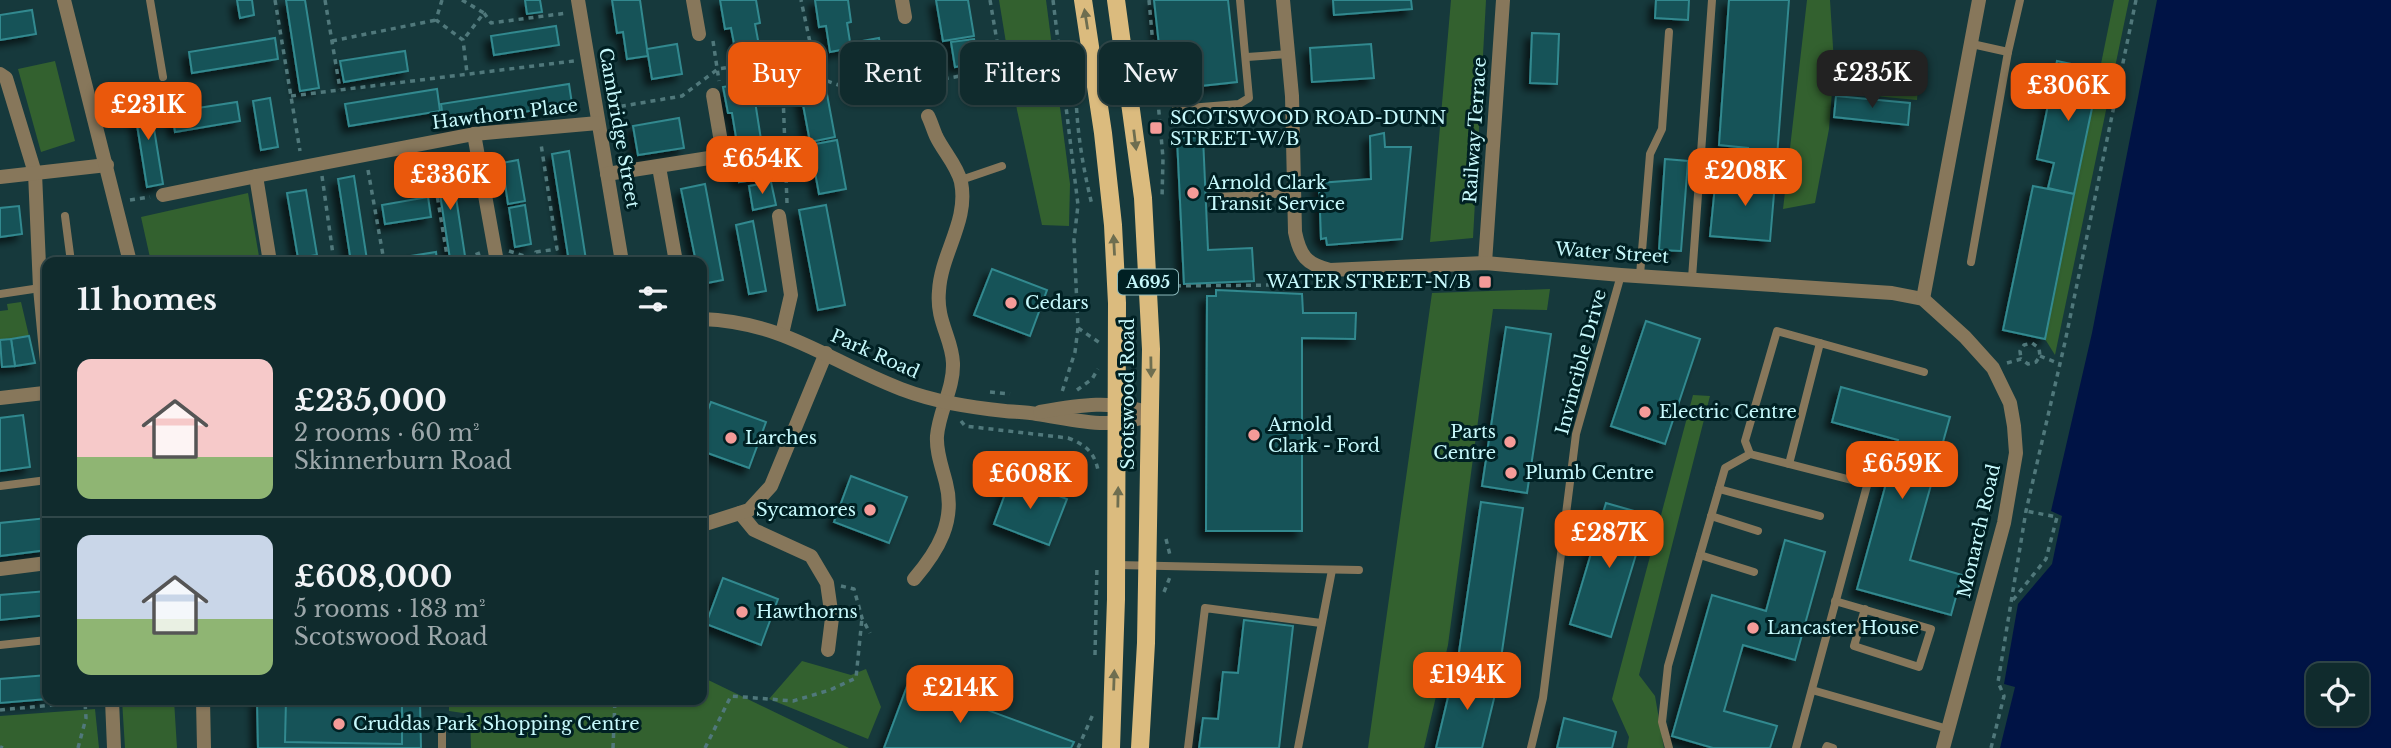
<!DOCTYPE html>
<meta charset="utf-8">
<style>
:root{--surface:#102b2d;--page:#193335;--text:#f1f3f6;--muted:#9ca7aa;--line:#304749;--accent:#ea580c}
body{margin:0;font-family:"Libre Baskerville",serif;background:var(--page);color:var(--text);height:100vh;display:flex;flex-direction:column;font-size:26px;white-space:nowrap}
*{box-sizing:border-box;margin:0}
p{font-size:23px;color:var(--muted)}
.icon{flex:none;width:38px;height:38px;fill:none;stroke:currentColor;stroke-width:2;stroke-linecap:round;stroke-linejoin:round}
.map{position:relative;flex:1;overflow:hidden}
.panel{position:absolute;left:42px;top:257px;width:665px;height:448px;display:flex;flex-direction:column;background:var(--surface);border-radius:14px;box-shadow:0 2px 5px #0004,0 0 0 2px var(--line)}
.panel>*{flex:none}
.banner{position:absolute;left:728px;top:42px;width:665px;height:63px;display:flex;gap:14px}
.fabs{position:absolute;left:2306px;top:663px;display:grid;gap:14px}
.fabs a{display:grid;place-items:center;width:63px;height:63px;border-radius:14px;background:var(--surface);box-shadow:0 2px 5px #0004,0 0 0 2px var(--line);font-size:35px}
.price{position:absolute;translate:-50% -60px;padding:0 16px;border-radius:14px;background:var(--accent);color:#fff;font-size:23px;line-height:46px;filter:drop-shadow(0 2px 4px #0008)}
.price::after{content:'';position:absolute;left:50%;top:42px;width:21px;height:16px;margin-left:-10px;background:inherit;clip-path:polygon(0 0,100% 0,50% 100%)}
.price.current{background:#222;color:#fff}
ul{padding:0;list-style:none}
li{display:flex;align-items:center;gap:21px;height:175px;padding:0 35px}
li+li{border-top:2px solid var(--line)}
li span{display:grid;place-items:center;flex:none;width:196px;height:140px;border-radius:14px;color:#555}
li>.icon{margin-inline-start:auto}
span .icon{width:84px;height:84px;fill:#fffc;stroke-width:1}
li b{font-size:30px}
h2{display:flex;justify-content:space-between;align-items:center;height:84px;padding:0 35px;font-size:30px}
.chip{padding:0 24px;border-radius:14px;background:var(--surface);box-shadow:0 2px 5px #0004,0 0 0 2px var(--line);font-size:24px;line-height:63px}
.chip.current{background:var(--accent);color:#fff}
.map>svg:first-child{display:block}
.green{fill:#33612f}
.water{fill:#001345;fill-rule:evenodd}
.building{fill:#155358;stroke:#32898f;stroke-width:2;filter:url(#shadow)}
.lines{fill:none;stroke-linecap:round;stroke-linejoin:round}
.path{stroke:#50787b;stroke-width:3.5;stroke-dasharray:5 5;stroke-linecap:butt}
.service{stroke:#87775b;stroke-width:8}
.minor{stroke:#87775b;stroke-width:14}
.tertiary{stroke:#87775b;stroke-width:14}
.primary{stroke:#dbbb7e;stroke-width:18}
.oneway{fill:#6e6e50}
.poi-dot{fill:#f59b98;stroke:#002023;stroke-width:2.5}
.labels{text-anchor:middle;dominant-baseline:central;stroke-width:6;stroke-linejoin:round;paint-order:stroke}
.shield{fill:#002023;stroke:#8bb8bb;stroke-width:2}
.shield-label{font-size:16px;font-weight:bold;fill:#c7f9fc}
.street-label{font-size:18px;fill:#c7f9fc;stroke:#002023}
.poi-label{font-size:18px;fill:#c7f9fc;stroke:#002023;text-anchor:start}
</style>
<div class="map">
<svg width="2391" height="748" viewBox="0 0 2391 748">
<defs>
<filter id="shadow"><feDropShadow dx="-6" dy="6" stdDeviation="3.5" flood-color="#0009"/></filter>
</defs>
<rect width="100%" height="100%" fill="#16393c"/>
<g class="green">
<polygon points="999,0 1046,0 1070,184 1069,226 1042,225 1017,110"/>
<polygon points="1451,0 1486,0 1473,238 1430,242"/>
<polygon points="1807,0 1830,0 1834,63 1918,86 1917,100 1832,92 1829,129 1815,203 1783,209"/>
<polygon points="2114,0 2129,0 2055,355 2045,339"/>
<polygon points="55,61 75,141 41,152 18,69"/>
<polygon points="248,193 260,262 151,262 141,217"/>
<polygon points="1550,289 1547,310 1493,309 1448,645 1424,748 1368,748 1432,293"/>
<polygon points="21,302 29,336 0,340 0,311 8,310 7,304"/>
<polygon points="1693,395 1710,396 1639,675 1655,696 1664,748 1627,748 1629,737 1612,699"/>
<polygon points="802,661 851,675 866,669 881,707 868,739 769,699"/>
<polygon points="702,677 849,748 471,748 470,714 449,711 449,700 702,700"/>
<polygon points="122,700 174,700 177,748 125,748"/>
<polygon points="95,709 99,748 0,748 0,716"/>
</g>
<path class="water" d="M2157,0h234v748h-391l15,-61 -11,-3 14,-80 34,-40 10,-48 -11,-5 41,-178zM2319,676h38v38h-38z"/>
<g class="building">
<polygon points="237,0 252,0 254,15 240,18"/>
<polygon points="286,0 305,0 319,88 300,91"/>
<polygon points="525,0 540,0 542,12 527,14"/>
<polygon points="612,0 640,0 648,56 627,59 623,32 617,33"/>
<polygon points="720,0 756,0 760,23 755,24 760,51 736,54 731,28 725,29"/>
<polygon points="815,0 848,0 851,22 847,23 851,48 830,52 826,26 819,27"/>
<polygon points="936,0 968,0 974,36 943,41"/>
<polygon points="1154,0 1228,0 1237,82 1164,90"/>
<polygon points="1333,0 1411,0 1412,9 1334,15"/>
<polygon points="1656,0 1689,0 1688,20 1655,18"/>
<polygon points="1729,0 1789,0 1776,170 1748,167 1748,148 1719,145"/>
<polygon points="32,10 36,34 0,40 0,15"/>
<polygon points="556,26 559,45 494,55 491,36"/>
<polygon points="1532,33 1559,34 1557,84 1530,83"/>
<polygon points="275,38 278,59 192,73 189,52"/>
<polygon points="879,38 884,70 856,75 851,43"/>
<polygon points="974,39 978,63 955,67 951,42"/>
<polygon points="677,44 682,74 652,79 647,49"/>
<polygon points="1371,44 1374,78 1312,82 1310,48"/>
<polygon points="405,51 408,71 344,82 340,61"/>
<polygon points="2057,61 2100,70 2074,194 2048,188 2054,163 2037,159"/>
<polygon points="752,82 767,178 739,182 735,155 739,155 732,113 728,113 723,87"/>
<polygon points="569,84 572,104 444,125 441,104"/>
<polygon points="437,89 440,111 349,126 345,104"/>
<polygon points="826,89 835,137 810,142 801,94"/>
<polygon points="1836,96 1910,103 1908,125 1834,117"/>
<polygon points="149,98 163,184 147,187 133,100"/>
<polygon points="270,98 278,147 261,150 253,101"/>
<polygon points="237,102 240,121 175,132 172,112"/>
<polygon points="679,118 684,148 638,155 633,126"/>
<polygon points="1384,133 1385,147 1411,147 1402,239 1327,245 1326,238 1321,239 1319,183 1371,179 1370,136"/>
<polygon points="1203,137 1208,250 1252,248 1254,281 1184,284 1177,138"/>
<polygon points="837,140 846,189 819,194 810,145"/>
<polygon points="569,151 586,260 569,262 552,154"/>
<polygon points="1665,159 1688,161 1681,251 1659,250"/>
<polygon points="518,160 525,201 508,204 502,163"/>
<polygon points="451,165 465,256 450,259 436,168"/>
<polygon points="1748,167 1776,170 1770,241 1710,236 1715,186 1746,188"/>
<polygon points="354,176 367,260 351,262 338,179"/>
<polygon points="771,182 776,205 753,210 749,186"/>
<polygon points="705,184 723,280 702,284 702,262 696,262 681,189"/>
<polygon points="2033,186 2074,194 2045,339 2003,330"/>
<polygon points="306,190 317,255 298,258 287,193"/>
<polygon points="428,197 431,217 385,224 382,205"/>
<polygon points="525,205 531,244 515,247 509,208"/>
<polygon points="826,205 845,305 818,310 799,210"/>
<polygon points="19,206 22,234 0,237 0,208"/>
<polygon points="753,221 766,291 749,294 736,225"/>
<polygon points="436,252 437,262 393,262 392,259"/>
<polygon points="992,269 1047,290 1030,336 974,315"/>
<polygon points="1216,290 1302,294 1303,313 1356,313 1355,339 1302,338 1302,531 1206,531 1207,296 1216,296"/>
<polygon points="1646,321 1700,339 1665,444 1611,426"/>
<polygon points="1506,327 1551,334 1527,493 1482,486"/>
<polygon points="29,336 35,363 15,366 11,339"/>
<polygon points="11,339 15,366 2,367 0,340"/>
<polygon points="1841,387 1950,417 1910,560 1962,575 1951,615 1857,589 1898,440 1832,422"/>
<polygon points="711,402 766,422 749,468 702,451 702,426"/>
<polygon points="23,415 30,467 0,471 0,418"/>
<polygon points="851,476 907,497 889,543 834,522"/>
<polygon points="1011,478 1067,499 1049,545 994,524"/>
<polygon points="1481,502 1523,508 1500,665 1458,659"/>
<polygon points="1606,503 1648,515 1611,637 1570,624"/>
<polygon points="47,518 47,550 0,556 0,523"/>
<polygon points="1785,540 1825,552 1795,660 1743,645 1724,711 1777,726 1770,748 1713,748 1672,736 1712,595 1766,611"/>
<polygon points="723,578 778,599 761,645 706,624"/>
<polygon points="47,591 47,615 0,620 0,595"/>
<polygon points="1244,620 1293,626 1279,748 1199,748 1203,718 1218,719 1223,672 1238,673"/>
<polygon points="1454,672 1498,682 1482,748 1436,748"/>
<polygon points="47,675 47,699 0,703 0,679"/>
<polygon points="909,681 1074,742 1071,748 884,748"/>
<polygon points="257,700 420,700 421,748 258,748"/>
<polygon points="286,700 402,701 402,744 285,742"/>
<polygon points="1564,718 1616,732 1612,748 1557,748"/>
</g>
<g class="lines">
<g class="path">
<polyline points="275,0 300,151"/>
<polyline points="325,0 340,89"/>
<polyline points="442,0 436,20 463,40 467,73"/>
<polyline points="462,0 484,13 463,40"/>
<polyline points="990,0 1002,71"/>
<polyline points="1053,0 1078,205 1074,240 1078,328 1075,352 1062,392"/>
<polyline points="1149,0 1163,158 1162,199"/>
<polyline points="484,13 491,23 567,13"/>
<polyline points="332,41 436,20"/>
<polyline points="713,41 719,81"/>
<path d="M1076,78c-1,43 6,86 16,127"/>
<polyline points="291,96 574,61"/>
<polyline points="611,108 682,96 718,69 771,61 861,93 978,73 1017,71 1049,81 1056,88 1066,104 1075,103"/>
<polyline points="431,158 448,262"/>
<polyline points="368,170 384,261 377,262"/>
<polyline points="322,176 334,262"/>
<polyline points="130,200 150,197"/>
<polyline points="787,203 783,94 811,47 801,0"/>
<polyline points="509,251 537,260"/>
<polyline points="457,262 480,253"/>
<polyline points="538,262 536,252 557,249 541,144"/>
<polyline points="1166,286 1279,285 1293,280 1301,275"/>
<polyline points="1078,328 1100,343"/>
<polyline points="2040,356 2060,364"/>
<polyline points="2007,363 2021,359 2028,364 2036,362 2040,356 2039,348 2032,343 2024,345 2020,351 2021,359"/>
<polyline points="1077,390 1092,379 1098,369"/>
<polyline points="990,392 1010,394"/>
<path d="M961,421l4,5 103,12c16,6 26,13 30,32"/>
<polyline points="1166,539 1170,555"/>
<polyline points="841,586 854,589 862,618 870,633"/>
<polyline points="1164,592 1170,577"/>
<polyline points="2013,600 2046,559 2057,517 2026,511"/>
<polyline points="1095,655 1097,565"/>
<polyline points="0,710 85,702"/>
<polyline points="0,747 3,748"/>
<polyline points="78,748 86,718 85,702 99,701"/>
<polyline points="613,748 615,700"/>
<polyline points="705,748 731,696 793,701 830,690 856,678 862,618"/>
<polyline points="1078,748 1094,712"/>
<polyline points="1991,748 2004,696 1998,682 2026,511 2065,342 2136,0"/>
</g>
<g class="service">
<polyline points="150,0 163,77"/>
<polyline points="2008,52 2020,0"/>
<polyline points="1247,57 1289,54"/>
<polyline points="1176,109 1239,104 1249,98 1240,0"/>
<polyline points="961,180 1002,166"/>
<polyline points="1215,197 1295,193"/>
<polyline points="65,216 71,262"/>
<polyline points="1971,262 2008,52 1972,44"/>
<polyline points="1640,275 1650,154 1662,129 1669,32"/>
<polyline points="1692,278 1712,0"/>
<polyline points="0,294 40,288"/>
<polyline points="1750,454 1745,441 1777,331 1820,343"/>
<polyline points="1789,464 1820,343 1924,372"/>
<polyline points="0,486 47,480"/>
<polyline points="1719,489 1820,516"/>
<polyline points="1711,516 1758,531"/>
<polyline points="1700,555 1754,572"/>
<polyline points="1117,565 1359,570"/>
<polyline points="1835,601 1931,629 1919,667 1854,646 1865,609"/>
<polyline points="0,645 47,640"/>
<polyline points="1812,690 1948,729"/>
<polyline points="442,718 442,748"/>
<polyline points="1188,748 1205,608 1321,623"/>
<polyline points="1298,748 1332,570"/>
<polyline points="1531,748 1543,698 1576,434 1621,275"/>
<polyline points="1669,748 1662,722 1668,666 1725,468 1750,454 1867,484"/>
<polyline points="1796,748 1878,445"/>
<polyline points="1826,748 1827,746 1833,748"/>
</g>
<g class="minor">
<polyline points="578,0 622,262"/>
<polyline points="693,0 699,34"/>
<polyline points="902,0 905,17"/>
<polyline points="0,74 6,78 35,173 40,288 47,362"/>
<polyline points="474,134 497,262"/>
<polyline points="659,167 676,262"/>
<polyline points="607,174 709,158 722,148 713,95"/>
<polyline points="0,177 107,165"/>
<polyline points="163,195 256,176"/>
<polyline points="779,216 791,295 782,334"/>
<polyline points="270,262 256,176 474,134 598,123"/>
<polyline points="1485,263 1503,0"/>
<polyline points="0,398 44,393"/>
<polyline points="740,513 754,530 811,556 827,583 832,618 828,650"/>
<polyline points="702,525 749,510 771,486 826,353"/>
<polyline points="0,569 47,563"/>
<path d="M914,579c24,-28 42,-58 32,-96 -4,-16 -10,-31 -9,-47 2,-25 17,-48 16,-73 -1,-25 -17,-42 -14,-72 2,-38 30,-70 22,-109 -4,-17 -18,-31 -25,-46 -3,-7 -5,-14 -8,-20"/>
<polyline points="112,700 114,748"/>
</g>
<g class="tertiary">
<polyline points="64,0 130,262"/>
<path d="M1283,0l9,96 3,136c5,24 11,32 35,38l155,-7 136,12 271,18 31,6 42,38 28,31 17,35 4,23 2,27 -12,70 -61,225"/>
<polyline points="1923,299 1979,0"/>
<path d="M702,319c83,3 126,42 199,70 34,13 68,18 104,22 10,1 21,1 32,3 40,6 75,17 114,0"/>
<path d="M1040,412c39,-7 74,-13 111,2"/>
<polyline points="203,700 204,748"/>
</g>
<g class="primary">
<polyline points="1083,0 1103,133 1113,225 1117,303 1116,599 1111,748"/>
<polyline points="1116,0 1143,198 1151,349 1146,643 1140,748"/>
</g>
</g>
<defs><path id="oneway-solid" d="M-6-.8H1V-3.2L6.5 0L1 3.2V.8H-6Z" transform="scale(1.75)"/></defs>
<g class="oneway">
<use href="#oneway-solid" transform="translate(1086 19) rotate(-99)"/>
<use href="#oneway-solid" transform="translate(1135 140) rotate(83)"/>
<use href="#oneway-solid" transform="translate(1114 245) rotate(-93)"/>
<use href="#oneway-solid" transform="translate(1151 367) rotate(89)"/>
<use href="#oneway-solid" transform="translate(1118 497) rotate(-89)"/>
<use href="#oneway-solid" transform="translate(1114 680) rotate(-88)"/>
</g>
<g class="poi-dot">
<rect x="1149" y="121" width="14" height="14" rx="3.5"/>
<circle cx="1193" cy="193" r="7"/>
<rect x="1478" y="275" width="14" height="14" rx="3.5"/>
<circle cx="1011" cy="303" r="7"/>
<circle cx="1645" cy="412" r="7"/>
<circle cx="1254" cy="435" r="7"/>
<circle cx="731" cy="438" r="7"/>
<circle cx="1510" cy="442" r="7"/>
<circle cx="1511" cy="473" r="7"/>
<circle cx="870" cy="510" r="7"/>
<circle cx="742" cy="612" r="7"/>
<circle cx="1753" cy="628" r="7"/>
<circle cx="339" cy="724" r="7"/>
</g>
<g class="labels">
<rect class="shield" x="1118" y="269.5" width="60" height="25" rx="5"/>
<g class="shield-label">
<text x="1148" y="282">A695</text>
</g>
<g class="street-label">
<text transform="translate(505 114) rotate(-7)">Hawthorn Place</text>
<text transform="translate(619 128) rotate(80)">Cambridge Street</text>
<text transform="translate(1475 130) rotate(-86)">Railway Terrace</text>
<text transform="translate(1612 253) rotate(4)">Water Street</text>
<text transform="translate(875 354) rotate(24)">Park Road</text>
<text transform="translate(1581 362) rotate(-75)">Invincible Drive</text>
<text transform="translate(1128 394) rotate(-90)">Scotswood Road</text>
<text transform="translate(1979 531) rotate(-77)">Monarch Road</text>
</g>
<g class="poi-label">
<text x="1170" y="118">SCOTSWOOD ROAD-DUNN<tspan x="1170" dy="21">STREET-W/B</tspan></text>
<text x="1207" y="183">Arnold Clark<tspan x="1207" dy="21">Transit Service</tspan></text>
<text x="1471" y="282" text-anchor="end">WATER STREET-N/B</text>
<text x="1025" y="303">Cedars</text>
<text x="1659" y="412">Electric Centre</text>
<text x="1268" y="425">Arnold<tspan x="1268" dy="21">Clark - Ford</tspan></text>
<text x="1496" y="432" text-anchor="end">Parts<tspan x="1496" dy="21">Centre</tspan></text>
<text x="745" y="438">Larches</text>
<text x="1525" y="473">Plumb Centre</text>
<text x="856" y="510" text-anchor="end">Sycamores</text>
<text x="756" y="612">Hawthorns</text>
<text x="1767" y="628">Lancaster House</text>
<text x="353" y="724">Cruddas Park Shopping Centre</text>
</g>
</g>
</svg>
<div class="fabs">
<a><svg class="icon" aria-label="locate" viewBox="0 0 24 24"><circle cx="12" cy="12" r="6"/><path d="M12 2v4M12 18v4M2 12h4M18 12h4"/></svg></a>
</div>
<b class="price current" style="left:1872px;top:110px">£235K</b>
<b class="price" style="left:2068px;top:123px">£306K</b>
<b class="price" style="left:148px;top:142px">£231K</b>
<b class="price" style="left:762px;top:196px">£654K</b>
<b class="price" style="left:1745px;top:208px">£208K</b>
<b class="price" style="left:450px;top:212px">£336K</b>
<b class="price" style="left:1902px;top:501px">£659K</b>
<b class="price" style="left:1030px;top:511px">£608K</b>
<b class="price" style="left:1609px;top:570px">£287K</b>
<b class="price" style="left:1467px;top:712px">£194K</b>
<b class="price" style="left:960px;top:725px">£214K</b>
<div class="banner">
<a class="chip current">Buy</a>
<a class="chip">Rent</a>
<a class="chip">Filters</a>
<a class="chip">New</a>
</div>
<section class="panel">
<h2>11 homes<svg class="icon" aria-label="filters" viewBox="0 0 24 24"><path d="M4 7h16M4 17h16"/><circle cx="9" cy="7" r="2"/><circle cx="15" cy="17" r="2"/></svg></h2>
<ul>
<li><span style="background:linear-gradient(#f6c9c9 70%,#8fb573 0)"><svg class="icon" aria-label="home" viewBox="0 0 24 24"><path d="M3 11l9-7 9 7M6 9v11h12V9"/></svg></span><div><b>£235,000</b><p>2 rooms · 60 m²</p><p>Skinnerburn Road</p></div></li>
<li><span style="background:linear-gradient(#c9d6e8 60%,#8fb573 0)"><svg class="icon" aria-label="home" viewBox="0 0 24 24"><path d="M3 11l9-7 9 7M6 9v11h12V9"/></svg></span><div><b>£608,000</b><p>5 rooms · 183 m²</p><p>Scotswood Road</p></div></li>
</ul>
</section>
</div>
